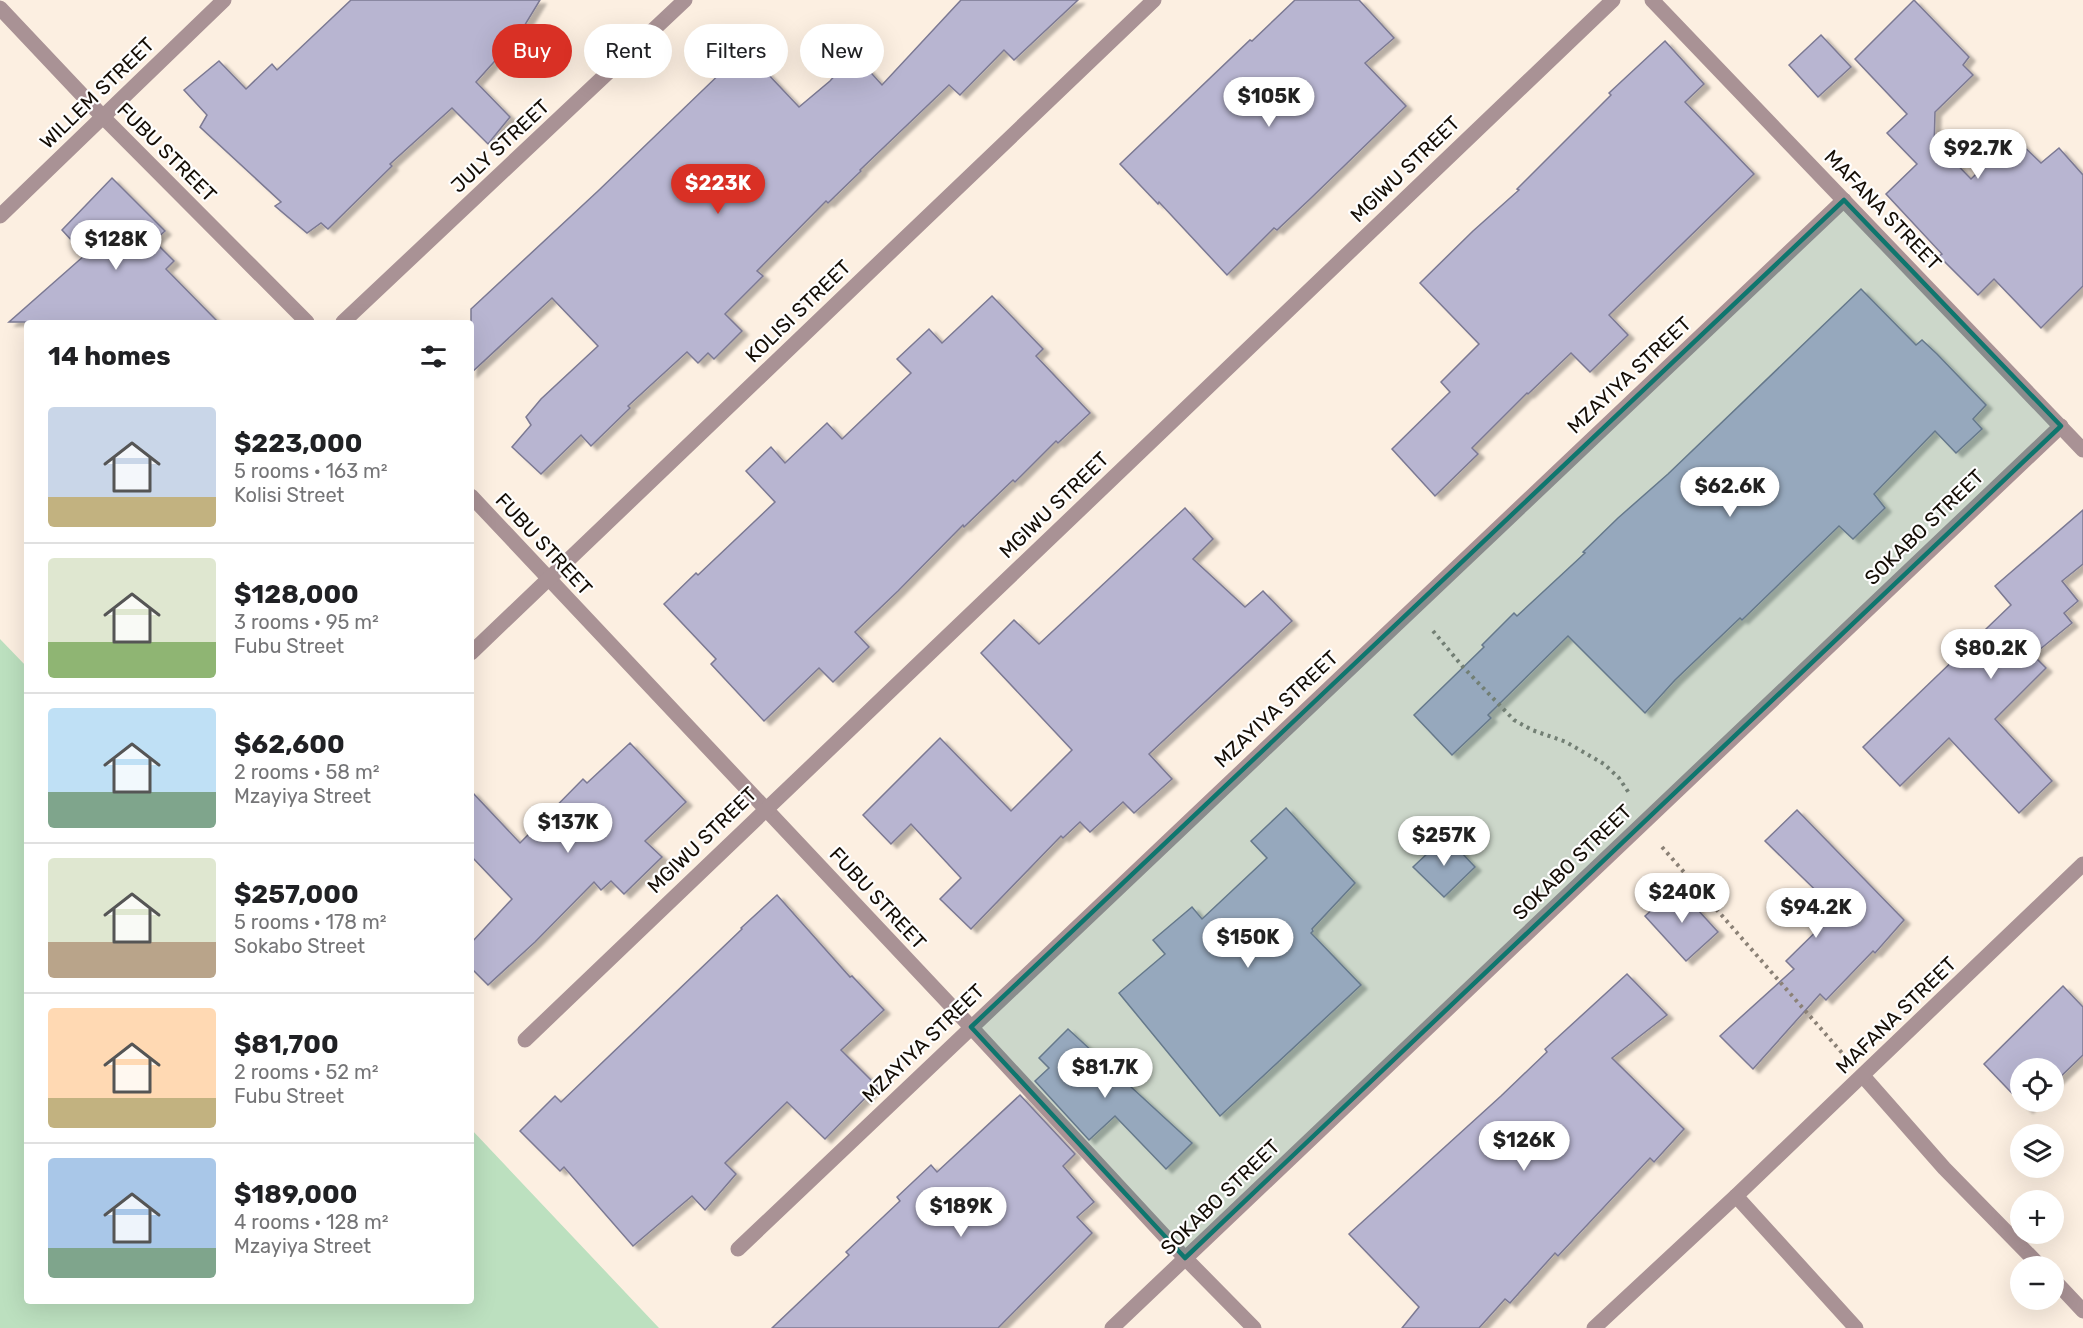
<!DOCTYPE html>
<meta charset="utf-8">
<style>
:root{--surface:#fff;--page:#f2f2f2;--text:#202124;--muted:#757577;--line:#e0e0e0;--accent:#d93025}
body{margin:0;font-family:Rubik,sans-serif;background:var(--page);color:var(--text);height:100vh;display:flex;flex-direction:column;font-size:22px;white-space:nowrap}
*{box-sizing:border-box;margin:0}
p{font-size:20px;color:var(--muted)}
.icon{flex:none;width:33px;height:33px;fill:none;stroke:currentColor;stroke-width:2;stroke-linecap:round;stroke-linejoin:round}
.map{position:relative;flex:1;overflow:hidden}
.side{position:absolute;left:24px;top:320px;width:450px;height:984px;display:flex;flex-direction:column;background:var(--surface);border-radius:6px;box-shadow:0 6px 24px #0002}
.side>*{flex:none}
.hud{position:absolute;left:492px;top:24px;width:570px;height:54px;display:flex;gap:12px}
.buttons{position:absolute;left:2010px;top:1058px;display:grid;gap:12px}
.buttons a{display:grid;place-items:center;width:54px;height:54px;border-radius:50%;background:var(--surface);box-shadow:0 6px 24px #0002;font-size:30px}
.price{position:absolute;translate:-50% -51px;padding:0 14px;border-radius:21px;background:#fff;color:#222;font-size:20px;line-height:39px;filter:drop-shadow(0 2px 3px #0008)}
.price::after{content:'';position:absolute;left:50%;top:36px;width:18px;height:14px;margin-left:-9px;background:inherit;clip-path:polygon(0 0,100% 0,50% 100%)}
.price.current{background:var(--accent);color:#fff}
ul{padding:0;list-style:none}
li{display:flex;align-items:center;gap:18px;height:150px;padding:0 24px}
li+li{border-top:2px solid var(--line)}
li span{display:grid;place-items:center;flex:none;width:168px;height:120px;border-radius:6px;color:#555}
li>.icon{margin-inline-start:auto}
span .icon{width:72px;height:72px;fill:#fffc;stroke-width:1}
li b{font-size:26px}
h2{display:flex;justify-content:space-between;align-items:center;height:72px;padding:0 24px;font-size:26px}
.chip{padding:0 21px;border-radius:27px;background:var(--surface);box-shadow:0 6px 24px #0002;font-size:21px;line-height:54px}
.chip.current{background:var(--accent);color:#fff}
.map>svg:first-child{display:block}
.green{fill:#bce0bf}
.building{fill:#b8b5d1;stroke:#7b7993;stroke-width:1.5;filter:url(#shadow)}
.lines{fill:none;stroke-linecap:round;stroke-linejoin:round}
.path{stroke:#8b8176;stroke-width:4;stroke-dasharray:3 4.5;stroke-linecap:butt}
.street{stroke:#a99295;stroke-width:15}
.marked{fill:#0f766e;fill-opacity:0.2;stroke:#0f766e;stroke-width:4.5;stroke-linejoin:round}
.labels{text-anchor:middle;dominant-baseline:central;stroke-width:4.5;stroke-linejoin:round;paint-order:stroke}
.street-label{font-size:20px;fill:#140d05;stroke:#fefefe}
</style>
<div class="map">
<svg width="2083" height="1328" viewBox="0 0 2083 1328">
<defs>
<filter id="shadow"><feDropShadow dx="6" dy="4" stdDeviation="1.5" flood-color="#0004"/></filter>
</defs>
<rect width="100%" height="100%" fill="#fcefe1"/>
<polygon class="green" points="0,639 27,667 27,1300 471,1300 471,1129 659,1328 0,1328"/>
<g class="building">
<polygon points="351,0 540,0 520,33 476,82 510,117 488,144 452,108 390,164 392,166 328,229 321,223 307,233 275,206 281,202 200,127 207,115 184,90 219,61 246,89 272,64 277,70"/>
<polygon points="961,0 1078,0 1014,60 1004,50 960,95 949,85 860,170 861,171 828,203 826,201 757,271 763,276 725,314 742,331 714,359 708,353 698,363 687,352 628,406 630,408 591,446 581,435 541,474 512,447 531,425 526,417 541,399 598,346 552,298 471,373 471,309 598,191 731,63 735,68 749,54 799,107 830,81 854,54 882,85"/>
<polygon points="1295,0 1359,0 1394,38 1365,63 1406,106 1310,199 1277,230 1274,228 1227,275 1159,202 1158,204 1120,164 1250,40 1252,41"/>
<polygon points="1914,0 1969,57 1963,65 1973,75 1935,112 1934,149 1938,145 1971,179 2014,137 2041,163 2059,148 2083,175 2083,286 2041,328 1994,279 1978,295 1939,256 1942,254 1886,194 1917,164 1887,133 1907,114 1855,59"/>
<polygon points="1821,35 1851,67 1818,97 1789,65"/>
<polygon points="1665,41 1704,84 1685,102 1754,174 1609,315 1628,335 1590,372 1571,353 1528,394 1527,393 1472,448 1478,454 1435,496 1392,449 1450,392 1441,382 1479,344 1420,283 1473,231 1519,190 1517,189 1611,95 1609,93"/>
<polygon points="112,178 165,231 154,241 174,261 166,269 218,322 9,322 85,255 62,230"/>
<polygon points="1861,289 1916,345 1922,340 1937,354 1986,405 1973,419 1982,429 1956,453 1935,431 1874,494 1885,508 1853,539 1839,526 1742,620 1740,618 1675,680 1645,713 1568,636 1488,715 1491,718 1452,755 1414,715 1484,647 1482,645 1514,613 1517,616 1585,553 1583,552 1618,518 1668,474"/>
<polygon points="992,296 1043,349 1036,356 1090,413 1058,443 1056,441 1015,482 1013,480 964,527 963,525 898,591 855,632 869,647 833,682 819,668 764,721 711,664 716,659 664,604 696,573 698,575 775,502 746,471 771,447 785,463 827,423 842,439 911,373 897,359 929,329 942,343"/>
<polygon points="1185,508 1213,539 1193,559 1245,607 1263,591 1292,621 1149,754 1172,779 1134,813 1123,802 1090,832 1080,822 1063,838 1061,836 971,929 940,899 961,878 911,824 891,844 863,815 940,738 1011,811 1072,750 981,653 1014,620 1039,644"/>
<polygon points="2083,510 2083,564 2062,581 2078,601 2064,613 2072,623 2033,655 2046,668 1995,719 2052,781 2019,813 1949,738 1900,786 1863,747 2011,605 1995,586"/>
<polygon points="630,743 686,802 645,841 662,857 624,894 611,881 601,890 594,882 535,942 488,985 471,968 471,943 512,899 471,856 471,791 520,843 583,779 587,783"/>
<polygon points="1286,808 1355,883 1312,929 1313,931 1311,933 1361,985 1220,1116 1119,993 1165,954 1153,940 1192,907 1202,919 1267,858 1251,841"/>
<polygon points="1797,810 1904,920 1875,953 1873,951 1826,1000 1820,994 1753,1069 1720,1036 1794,969 1786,961 1837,911 1765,841"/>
<polygon points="1446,836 1475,867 1444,897 1413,867"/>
<polygon points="1677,887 1718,932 1686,961 1645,916"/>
<polygon points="777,895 850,977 852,976 884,1010 841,1050 877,1086 825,1139 787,1102 725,1163 736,1174 705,1210 692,1196 633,1246 564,1167 560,1171 520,1131 555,1096 561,1102 742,929 741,928"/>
<polygon points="1627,974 1667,1015 1612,1058 1684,1129 1654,1162 1650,1158 1558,1256 1555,1253 1510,1303 1505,1299 1479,1328 1402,1328 1419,1307 1349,1234 1501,1096 1547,1052 1545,1049"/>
<polygon points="2063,986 2083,1007 2083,1055 2054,1083 2054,1068 2020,1068 2020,1101 2035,1101 2027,1109 1984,1064"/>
<polygon points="1068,1029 1192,1143 1166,1169 1115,1116 1089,1140 1035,1081 1049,1068 1039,1058"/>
<polygon points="1020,1095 1075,1154 1063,1166 1094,1202 1077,1217 1092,1233 998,1328 772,1328 849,1255 846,1252 900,1201 897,1197 931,1165 937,1172"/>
</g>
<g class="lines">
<g class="path">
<polyline points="1433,631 1463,667 1514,720 1532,730 1566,742 1604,764 1619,778 1629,793"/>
<polyline points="1662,847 1843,1054"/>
</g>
<g class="street">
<polyline points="1652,0 2083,450"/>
<polyline points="0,8 102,116 307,322"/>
<polyline points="0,216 224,0"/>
<polyline points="343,322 685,0"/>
<polyline points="471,496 971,1027 1185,1258 1254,1328"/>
<polyline points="471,653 1154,0"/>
<polyline points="525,1040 1613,0"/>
<polyline points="1863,1076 1944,1168 2040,1266"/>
<polyline points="1736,1196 1856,1328"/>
<polyline points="738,1249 1844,200"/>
<polyline points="2054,1280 2083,1311"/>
<polyline points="1112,1328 2061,426"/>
<polyline points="1594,1328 1736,1196 2083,864"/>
</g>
</g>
<path class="marked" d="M1844,200l217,226 -876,832 -214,-231z"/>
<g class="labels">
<g class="street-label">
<text transform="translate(97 93) rotate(-44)">WILLEM STREET</text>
<text transform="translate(500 146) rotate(-43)">JULY STREET</text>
<text transform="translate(167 152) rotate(45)">FUBU STREET</text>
<text transform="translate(1405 169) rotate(-44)">MGIWU STREET</text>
<text transform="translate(1883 210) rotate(46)">MAFANA STREET</text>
<text transform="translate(798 311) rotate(-44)">KOLISI STREET</text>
<text transform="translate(1629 375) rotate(-43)">MZAYIYA STREET</text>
<text transform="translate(1054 505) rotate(-44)">MGIWU STREET</text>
<text transform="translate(1924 527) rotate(-44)">SOKABO STREET</text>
<text transform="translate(544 544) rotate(47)">FUBU STREET</text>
<text transform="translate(1276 709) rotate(-43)">MZAYIYA STREET</text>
<text transform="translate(702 840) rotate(-44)">MGIWU STREET</text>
<text transform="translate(1572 862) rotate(-44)">SOKABO STREET</text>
<text transform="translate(878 898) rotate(47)">FUBU STREET</text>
<text transform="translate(1896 1015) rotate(-44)">MAFANA STREET</text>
<text transform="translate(923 1043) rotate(-44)">MZAYIYA STREET</text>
<text transform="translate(1220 1197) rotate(-44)">SOKABO STREET</text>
</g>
</g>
</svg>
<div class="buttons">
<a><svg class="icon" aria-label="locate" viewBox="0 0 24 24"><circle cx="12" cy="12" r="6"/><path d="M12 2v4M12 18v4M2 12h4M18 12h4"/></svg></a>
<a><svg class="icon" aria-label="layers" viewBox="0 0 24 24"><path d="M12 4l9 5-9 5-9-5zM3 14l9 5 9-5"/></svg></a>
<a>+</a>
<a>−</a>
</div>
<b class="price" style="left:1269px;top:128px">$105K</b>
<b class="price" style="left:1978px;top:180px">$92.7K</b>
<b class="price current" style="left:718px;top:215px">$223K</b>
<b class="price" style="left:116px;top:271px">$128K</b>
<b class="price" style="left:1730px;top:518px">$62.6K</b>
<b class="price" style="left:1991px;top:680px">$80.2K</b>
<b class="price" style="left:568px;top:854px">$137K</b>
<b class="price" style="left:1444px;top:867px">$257K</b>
<b class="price" style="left:1682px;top:924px">$240K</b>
<b class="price" style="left:1816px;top:939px">$94.2K</b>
<b class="price" style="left:1248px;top:969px">$150K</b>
<b class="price" style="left:1105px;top:1099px">$81.7K</b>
<b class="price" style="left:1524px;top:1172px">$126K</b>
<b class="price" style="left:961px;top:1238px">$189K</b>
<div class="hud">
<a class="chip current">Buy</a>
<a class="chip">Rent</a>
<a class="chip">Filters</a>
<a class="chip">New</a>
</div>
<section class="side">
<h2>14 homes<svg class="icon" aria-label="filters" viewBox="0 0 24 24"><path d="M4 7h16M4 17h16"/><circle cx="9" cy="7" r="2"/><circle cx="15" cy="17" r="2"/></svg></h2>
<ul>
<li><span style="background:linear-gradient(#c9d6e8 75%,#c2b280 0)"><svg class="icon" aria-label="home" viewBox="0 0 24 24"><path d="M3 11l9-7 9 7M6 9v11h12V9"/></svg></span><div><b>$223,000</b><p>5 rooms · 163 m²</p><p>Kolisi Street</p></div></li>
<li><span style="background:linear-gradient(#dfe7d0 70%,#8fb573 0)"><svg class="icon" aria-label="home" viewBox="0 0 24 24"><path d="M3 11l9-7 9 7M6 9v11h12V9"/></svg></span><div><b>$128,000</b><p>3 rooms · 95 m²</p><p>Fubu Street</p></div></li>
<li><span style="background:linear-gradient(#bfe0f5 70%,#7fa58c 0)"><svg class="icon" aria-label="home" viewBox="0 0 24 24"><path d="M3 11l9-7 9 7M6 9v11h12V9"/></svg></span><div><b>$62,600</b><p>2 rooms · 58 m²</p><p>Mzayiya Street</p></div></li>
<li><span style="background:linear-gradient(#dfe7d0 70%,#b9a48a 0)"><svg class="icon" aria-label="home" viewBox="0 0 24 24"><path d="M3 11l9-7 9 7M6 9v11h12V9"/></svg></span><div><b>$257,000</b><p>5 rooms · 178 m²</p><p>Sokabo Street</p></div></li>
<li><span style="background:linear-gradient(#ffd9b3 75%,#c2b280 0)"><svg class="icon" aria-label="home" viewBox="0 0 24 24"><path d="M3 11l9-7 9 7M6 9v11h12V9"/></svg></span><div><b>$81,700</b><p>2 rooms · 52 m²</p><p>Fubu Street</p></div></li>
<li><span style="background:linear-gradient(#a9c7e8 75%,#7fa58c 0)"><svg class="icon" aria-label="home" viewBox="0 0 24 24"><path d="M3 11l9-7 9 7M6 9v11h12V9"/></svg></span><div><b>$189,000</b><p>4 rooms · 128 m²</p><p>Mzayiya Street</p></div></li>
</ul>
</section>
</div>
